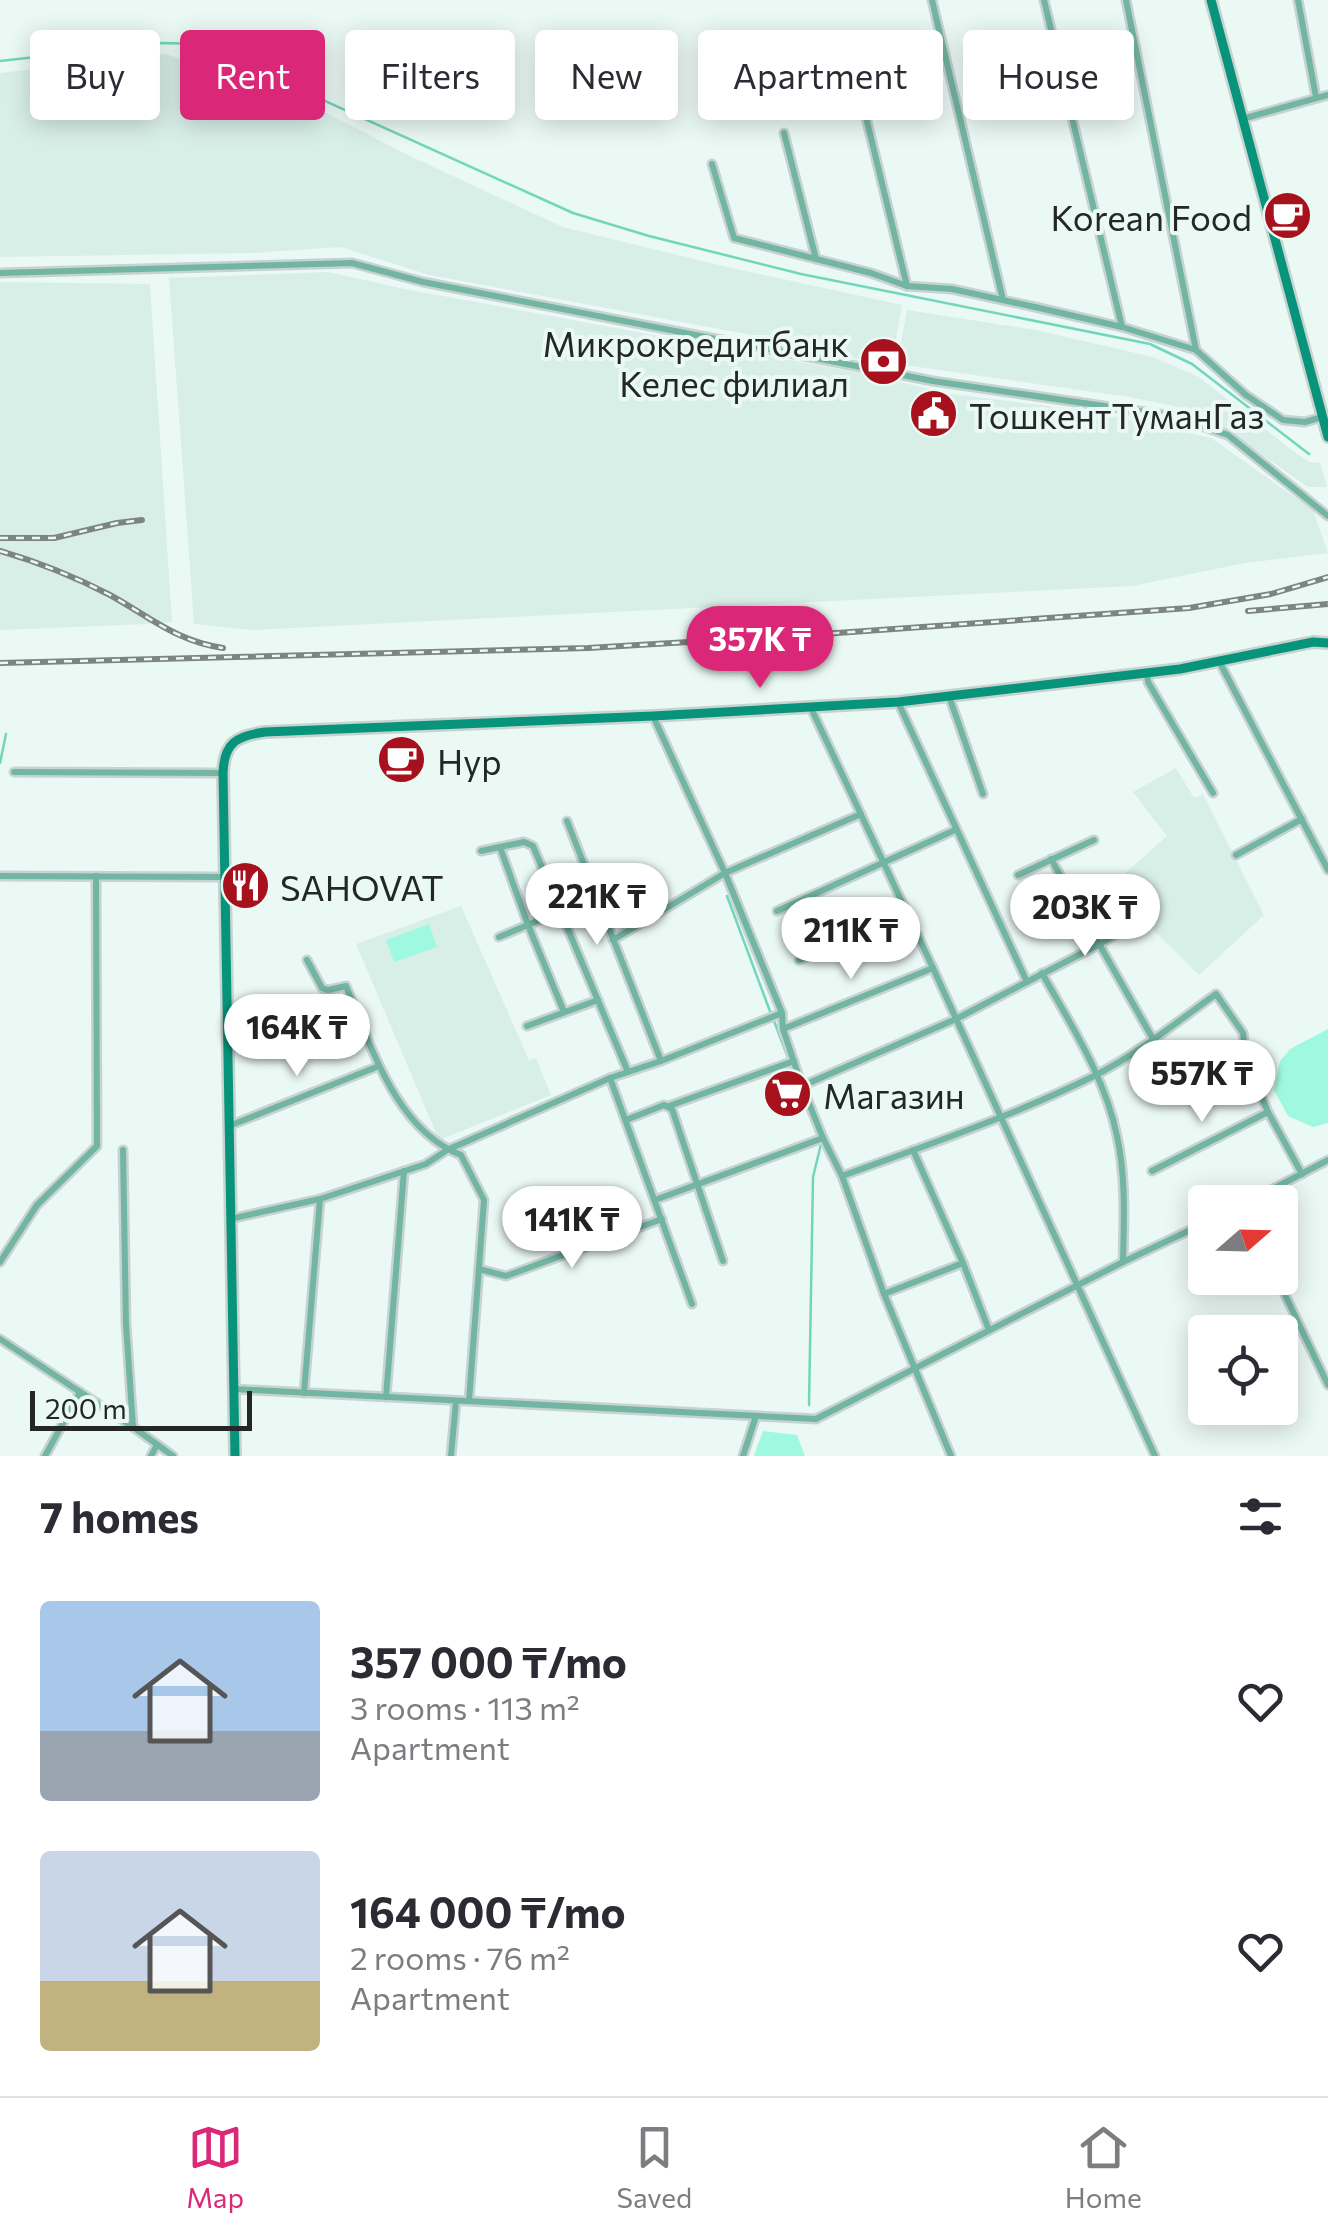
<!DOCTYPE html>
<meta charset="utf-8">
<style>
:root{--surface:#fff;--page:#f2f2f3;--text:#2b2b33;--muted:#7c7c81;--line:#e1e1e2;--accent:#db2777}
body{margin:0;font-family:Commissioner,sans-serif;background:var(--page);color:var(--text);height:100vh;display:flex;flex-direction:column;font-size:38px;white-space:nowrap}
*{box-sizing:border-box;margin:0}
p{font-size:32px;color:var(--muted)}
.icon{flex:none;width:55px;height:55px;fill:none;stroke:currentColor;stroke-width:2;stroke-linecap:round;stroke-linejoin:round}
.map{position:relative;height:1456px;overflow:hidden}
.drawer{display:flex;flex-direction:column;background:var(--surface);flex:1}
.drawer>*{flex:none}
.banner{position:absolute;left:30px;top:30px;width:1270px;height:90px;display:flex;gap:20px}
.needle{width:65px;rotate:70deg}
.fabs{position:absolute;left:1188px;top:1185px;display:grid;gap:20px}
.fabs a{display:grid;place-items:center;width:110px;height:110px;border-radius:10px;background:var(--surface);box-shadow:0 5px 25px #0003;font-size:50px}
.scale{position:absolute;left:30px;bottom:25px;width:222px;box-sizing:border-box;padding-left:10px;border:5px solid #232826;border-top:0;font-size:28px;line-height:35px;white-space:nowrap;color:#232826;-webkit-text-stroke:8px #ebf9f5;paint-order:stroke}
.price{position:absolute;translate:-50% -85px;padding:0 22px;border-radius:35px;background:#fff;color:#222;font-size:32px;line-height:65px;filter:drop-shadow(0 2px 5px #0008)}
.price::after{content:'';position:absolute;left:50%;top:60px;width:30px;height:22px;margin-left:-15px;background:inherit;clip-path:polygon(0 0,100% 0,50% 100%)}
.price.active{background:var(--accent);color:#fff}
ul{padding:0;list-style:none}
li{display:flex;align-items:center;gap:30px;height:250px;padding:0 40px}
li span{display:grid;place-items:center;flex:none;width:280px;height:200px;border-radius:10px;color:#555}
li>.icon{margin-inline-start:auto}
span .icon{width:120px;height:120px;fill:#fffc;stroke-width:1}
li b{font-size:42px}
h2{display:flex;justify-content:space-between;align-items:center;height:120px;padding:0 40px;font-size:42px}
.pill{padding:0 35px;border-radius:10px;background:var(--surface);box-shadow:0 5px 25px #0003;font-size:35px;line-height:90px}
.pill.active{background:var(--accent);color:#fff}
.tabs{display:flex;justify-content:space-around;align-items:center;height:140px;border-top:2px solid var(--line);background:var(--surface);font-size:28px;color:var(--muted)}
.tabs a{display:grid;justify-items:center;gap:5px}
.tabs .active{color:var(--accent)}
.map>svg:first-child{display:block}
.built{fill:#d8efe8}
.green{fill:#9ef9e0}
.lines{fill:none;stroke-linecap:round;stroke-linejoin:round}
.stream{stroke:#71d6bc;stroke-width:2.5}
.street-casing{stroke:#c7d3d0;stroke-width:11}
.secondary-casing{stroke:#c7d3d0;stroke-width:14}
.street{stroke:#72b5a3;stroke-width:6}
.secondary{stroke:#08947b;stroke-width:9}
.rail-casing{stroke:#7c8582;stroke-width:6}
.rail{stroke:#ebf9f5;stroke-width:2.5;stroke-dasharray:8;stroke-linecap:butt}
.labels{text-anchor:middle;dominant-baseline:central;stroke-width:8;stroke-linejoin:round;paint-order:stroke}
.poi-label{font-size:35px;fill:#232826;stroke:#ebf9f5;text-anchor:start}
</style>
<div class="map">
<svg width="1328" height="1456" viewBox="0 0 1328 1456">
<rect width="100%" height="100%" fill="#ebf9f5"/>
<g class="built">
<polygon points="166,54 311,105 408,155 563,227 714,264 902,305 891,367 768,338 429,275 341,247 254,253 0,257 0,73"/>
<polygon points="328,272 405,289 855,372 952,394 1094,412 1211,438 1313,510 1328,553 1245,563 1132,586 252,630 194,624 169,278"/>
<polygon points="0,282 150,284 172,622 160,623 156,620 149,624 0,630"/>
<polygon points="907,310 1036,330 1153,357 1199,377 1297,454 1310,462 1320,463 1327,487 1308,487 1213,421 1179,407 1129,397 897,364"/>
<polygon points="1176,768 1194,798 1203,794 1264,915 1199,975 1110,887 1167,836 1133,792"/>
<polygon points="461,906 529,1060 536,1058 551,1095 439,1140 356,944"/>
</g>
<g class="green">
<polygon points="429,924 437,947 394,962 386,940"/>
<polygon points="1328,1029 1328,1123 1313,1127 1288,1116 1274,1090 1280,1061 1290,1049"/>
<polygon points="763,1431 797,1435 805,1456 754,1456"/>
</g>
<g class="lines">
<g class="stream">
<polyline points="0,61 161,43 199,44 573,213 649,236 801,274 1150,344 1192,364 1309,454"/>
<polyline points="0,763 6,734"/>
<polyline points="727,896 771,1014"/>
<polyline points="774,1021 821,1144 813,1177 809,1405"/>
</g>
<defs>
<g id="street">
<polyline points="932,0 1003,300"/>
<polyline points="1044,0 1122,327"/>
<polyline points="1126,0 1196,350"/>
<polyline points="1298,0 1316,97"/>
<polyline points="853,64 907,286"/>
<polyline points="1242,119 1328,95"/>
<polyline points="784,133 816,259"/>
<polyline points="712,164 734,238 871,273 907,286 952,289 1035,307 1122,327 1196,350 1246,395 1283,420 1305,422 1322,417"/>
<polyline points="0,273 352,263 423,282 933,381 1172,416 1228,435 1328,516"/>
<polyline points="1219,661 1328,870"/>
<polyline points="1147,673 1148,682 1213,793"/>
<polyline points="949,696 983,794"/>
<polyline points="898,702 1027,982"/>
<polyline points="811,708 933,968 1155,1456"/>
<polyline points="653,716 725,873 782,1013 783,1029 802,1086 823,1138 842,1176 884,1294 951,1456"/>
<polyline points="14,772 223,773"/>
<polyline points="567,821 661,1061"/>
<polyline points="500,847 528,925 564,1012"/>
<polyline points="481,851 524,842 533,846 628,1072"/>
<polyline points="1236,855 1302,819"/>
<polyline points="1051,859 1153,1039"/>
<polyline points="1018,875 1094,840"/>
<polyline points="0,876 225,877"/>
<polyline points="777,911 955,830"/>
<polyline points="499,937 561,911"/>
<polyline points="613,940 725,873 861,814"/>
<path d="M307,960l15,28 6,2 18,-4c25,60 50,144 115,169l23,45 -15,201"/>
<polyline points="799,960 909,916"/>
<path d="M1042,973c29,52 63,104 75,163 9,41 7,84 6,126"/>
<polyline points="527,1026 598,1000"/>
<polyline points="783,1029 933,968"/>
<polyline points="610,1078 692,1304"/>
<polyline points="802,1086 956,1019 1098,945 1143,918"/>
<polyline points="669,1106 794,1061"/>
<polyline points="626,1120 664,1105 672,1109 723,1261"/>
<polyline points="229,1126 379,1066"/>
<polyline points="123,1150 126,1324 133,1427"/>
<polyline points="913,1150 963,1263 989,1330"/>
<polyline points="1152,1171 1268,1112"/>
<path d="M842,1176c85,-31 171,-60 252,-100 43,-22 83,-54 122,-82l27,39 3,26 22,53 34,62"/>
<polyline points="655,1200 823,1138"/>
<polyline points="1248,1202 1328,1160"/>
<polyline points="230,1219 320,1199 426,1164 447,1150 610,1078 661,1061 782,1013"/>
<polyline points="0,1262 37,1205 97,1146 96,876"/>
<polyline points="479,1269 506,1276 662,1219"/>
<polyline points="1277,1278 1328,1385"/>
<polyline points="884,1294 963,1263"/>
<polyline points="0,1339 133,1427 173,1456"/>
<polyline points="234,1389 816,1419 1123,1262 1205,1223"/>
<polyline points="304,1393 320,1199"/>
<polyline points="386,1397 404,1171"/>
<polyline points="45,1456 80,1392"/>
<polyline points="151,1456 157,1445"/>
<polyline points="451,1456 456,1401"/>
<polyline points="743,1456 756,1416"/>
</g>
<g id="secondary">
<polyline points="1211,0 1328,437"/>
<path d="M235,1456l-12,-683c1,-30 13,-37 42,-41l388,-16 245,-14 282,-33 133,-27 15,1"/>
</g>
</defs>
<use href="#street" class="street-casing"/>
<use href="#secondary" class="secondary-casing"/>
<use href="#street" class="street"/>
<use href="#secondary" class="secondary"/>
<defs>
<g id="rail">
<polyline points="0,538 54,538 117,523 142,520"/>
<path d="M0,551c38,11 75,26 110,44 40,22 66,46 113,53"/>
<polyline points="1248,611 1328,604"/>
<polyline points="0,663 588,648 837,633 1189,608 1271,594 1328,577"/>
</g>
</defs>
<use href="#rail" class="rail-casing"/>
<use href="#rail" class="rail"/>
</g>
<defs>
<symbol id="cafe-disc" viewBox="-11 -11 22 22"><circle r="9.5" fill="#a7101d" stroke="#ebf9f5"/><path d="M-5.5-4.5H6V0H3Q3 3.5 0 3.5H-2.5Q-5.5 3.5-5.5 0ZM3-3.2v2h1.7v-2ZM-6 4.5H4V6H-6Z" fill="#fff"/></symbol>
<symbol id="bank-disc" viewBox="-11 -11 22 22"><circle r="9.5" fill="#a7101d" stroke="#ebf9f5"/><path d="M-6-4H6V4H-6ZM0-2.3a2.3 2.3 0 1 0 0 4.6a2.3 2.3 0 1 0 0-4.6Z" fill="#fff"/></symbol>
<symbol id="civic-disc" viewBox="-11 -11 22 22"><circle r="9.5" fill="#a7101d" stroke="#ebf9f5"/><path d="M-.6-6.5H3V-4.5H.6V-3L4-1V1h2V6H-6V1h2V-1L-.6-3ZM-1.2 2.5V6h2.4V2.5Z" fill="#fff"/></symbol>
<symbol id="restaurant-disc" viewBox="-11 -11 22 22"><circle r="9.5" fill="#a7101d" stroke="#ebf9f5"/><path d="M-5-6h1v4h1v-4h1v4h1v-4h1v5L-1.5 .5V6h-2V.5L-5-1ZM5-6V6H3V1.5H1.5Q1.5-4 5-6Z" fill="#fff"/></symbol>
<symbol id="supermarket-disc" viewBox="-11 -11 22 22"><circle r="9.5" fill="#a7101d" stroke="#ebf9f5"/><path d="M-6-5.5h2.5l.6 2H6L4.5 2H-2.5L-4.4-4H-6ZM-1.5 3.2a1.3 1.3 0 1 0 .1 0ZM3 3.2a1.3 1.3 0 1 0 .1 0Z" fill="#fff"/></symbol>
</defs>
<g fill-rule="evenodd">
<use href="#cafe-disc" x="1260" y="188" width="55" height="55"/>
<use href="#bank-disc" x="856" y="334" width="55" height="55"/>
<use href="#civic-disc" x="906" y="386" width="55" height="55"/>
<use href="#cafe-disc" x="374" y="732" width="55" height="55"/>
<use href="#restaurant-disc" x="218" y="858" width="55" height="55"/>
<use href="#supermarket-disc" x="760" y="1066" width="55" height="55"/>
</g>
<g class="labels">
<g class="poi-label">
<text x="1252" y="216" text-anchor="end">Korean Food</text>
<text x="849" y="342" text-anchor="end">Микрокредитбанк<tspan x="849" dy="40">Келес филиал</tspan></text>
<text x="969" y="414">ТошкентТуманГаз</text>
<text x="437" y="760">Нур</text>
<text x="280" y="886">SAHOVAT</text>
<text x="823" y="1094">Магазин</text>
</g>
</g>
</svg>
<div class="fabs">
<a><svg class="needle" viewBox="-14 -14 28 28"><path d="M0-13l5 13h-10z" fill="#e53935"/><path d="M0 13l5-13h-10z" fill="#7c7c81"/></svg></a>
<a><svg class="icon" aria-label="locate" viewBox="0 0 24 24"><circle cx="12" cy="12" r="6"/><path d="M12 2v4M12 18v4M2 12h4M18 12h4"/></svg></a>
</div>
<div class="scale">200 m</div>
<b class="price active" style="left:760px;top:691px">357K ₸</b>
<b class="price" style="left:597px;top:948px">221K ₸</b>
<b class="price" style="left:1085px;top:959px">203K ₸</b>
<b class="price" style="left:851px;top:982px">211K ₸</b>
<b class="price" style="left:297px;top:1079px">164K ₸</b>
<b class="price" style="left:1202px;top:1125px">557K ₸</b>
<b class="price" style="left:572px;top:1271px">141K ₸</b>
<div class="banner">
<a class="pill">Buy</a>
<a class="pill active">Rent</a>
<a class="pill">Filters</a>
<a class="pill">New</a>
<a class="pill">Apartment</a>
<a class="pill">House</a>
</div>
</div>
<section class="drawer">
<h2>7 homes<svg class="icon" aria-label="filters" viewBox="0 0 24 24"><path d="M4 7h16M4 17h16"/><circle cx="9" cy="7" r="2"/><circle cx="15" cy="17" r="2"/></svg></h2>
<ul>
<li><span style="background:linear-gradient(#a9c7e8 65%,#9aa5b1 0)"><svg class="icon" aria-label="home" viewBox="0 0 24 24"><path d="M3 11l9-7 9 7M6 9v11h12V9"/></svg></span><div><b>357 000 ₸/mo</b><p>3 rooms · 113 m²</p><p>Apartment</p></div><svg class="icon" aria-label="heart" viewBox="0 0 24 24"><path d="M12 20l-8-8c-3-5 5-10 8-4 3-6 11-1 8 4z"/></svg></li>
<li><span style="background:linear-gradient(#c9d6e8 65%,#c2b280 0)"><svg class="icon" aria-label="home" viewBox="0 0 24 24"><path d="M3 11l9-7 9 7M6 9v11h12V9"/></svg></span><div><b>164 000 ₸/mo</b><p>2 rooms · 76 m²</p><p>Apartment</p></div><svg class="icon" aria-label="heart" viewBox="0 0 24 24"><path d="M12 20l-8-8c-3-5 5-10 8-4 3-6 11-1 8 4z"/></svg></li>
</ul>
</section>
<nav class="tabs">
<a class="active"><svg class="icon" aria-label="map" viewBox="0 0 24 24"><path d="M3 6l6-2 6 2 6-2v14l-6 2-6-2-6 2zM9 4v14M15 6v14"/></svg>Map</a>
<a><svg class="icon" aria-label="saved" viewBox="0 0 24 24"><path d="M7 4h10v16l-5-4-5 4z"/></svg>Saved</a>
<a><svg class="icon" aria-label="home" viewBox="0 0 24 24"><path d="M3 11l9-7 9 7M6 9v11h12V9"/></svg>Home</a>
</nav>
